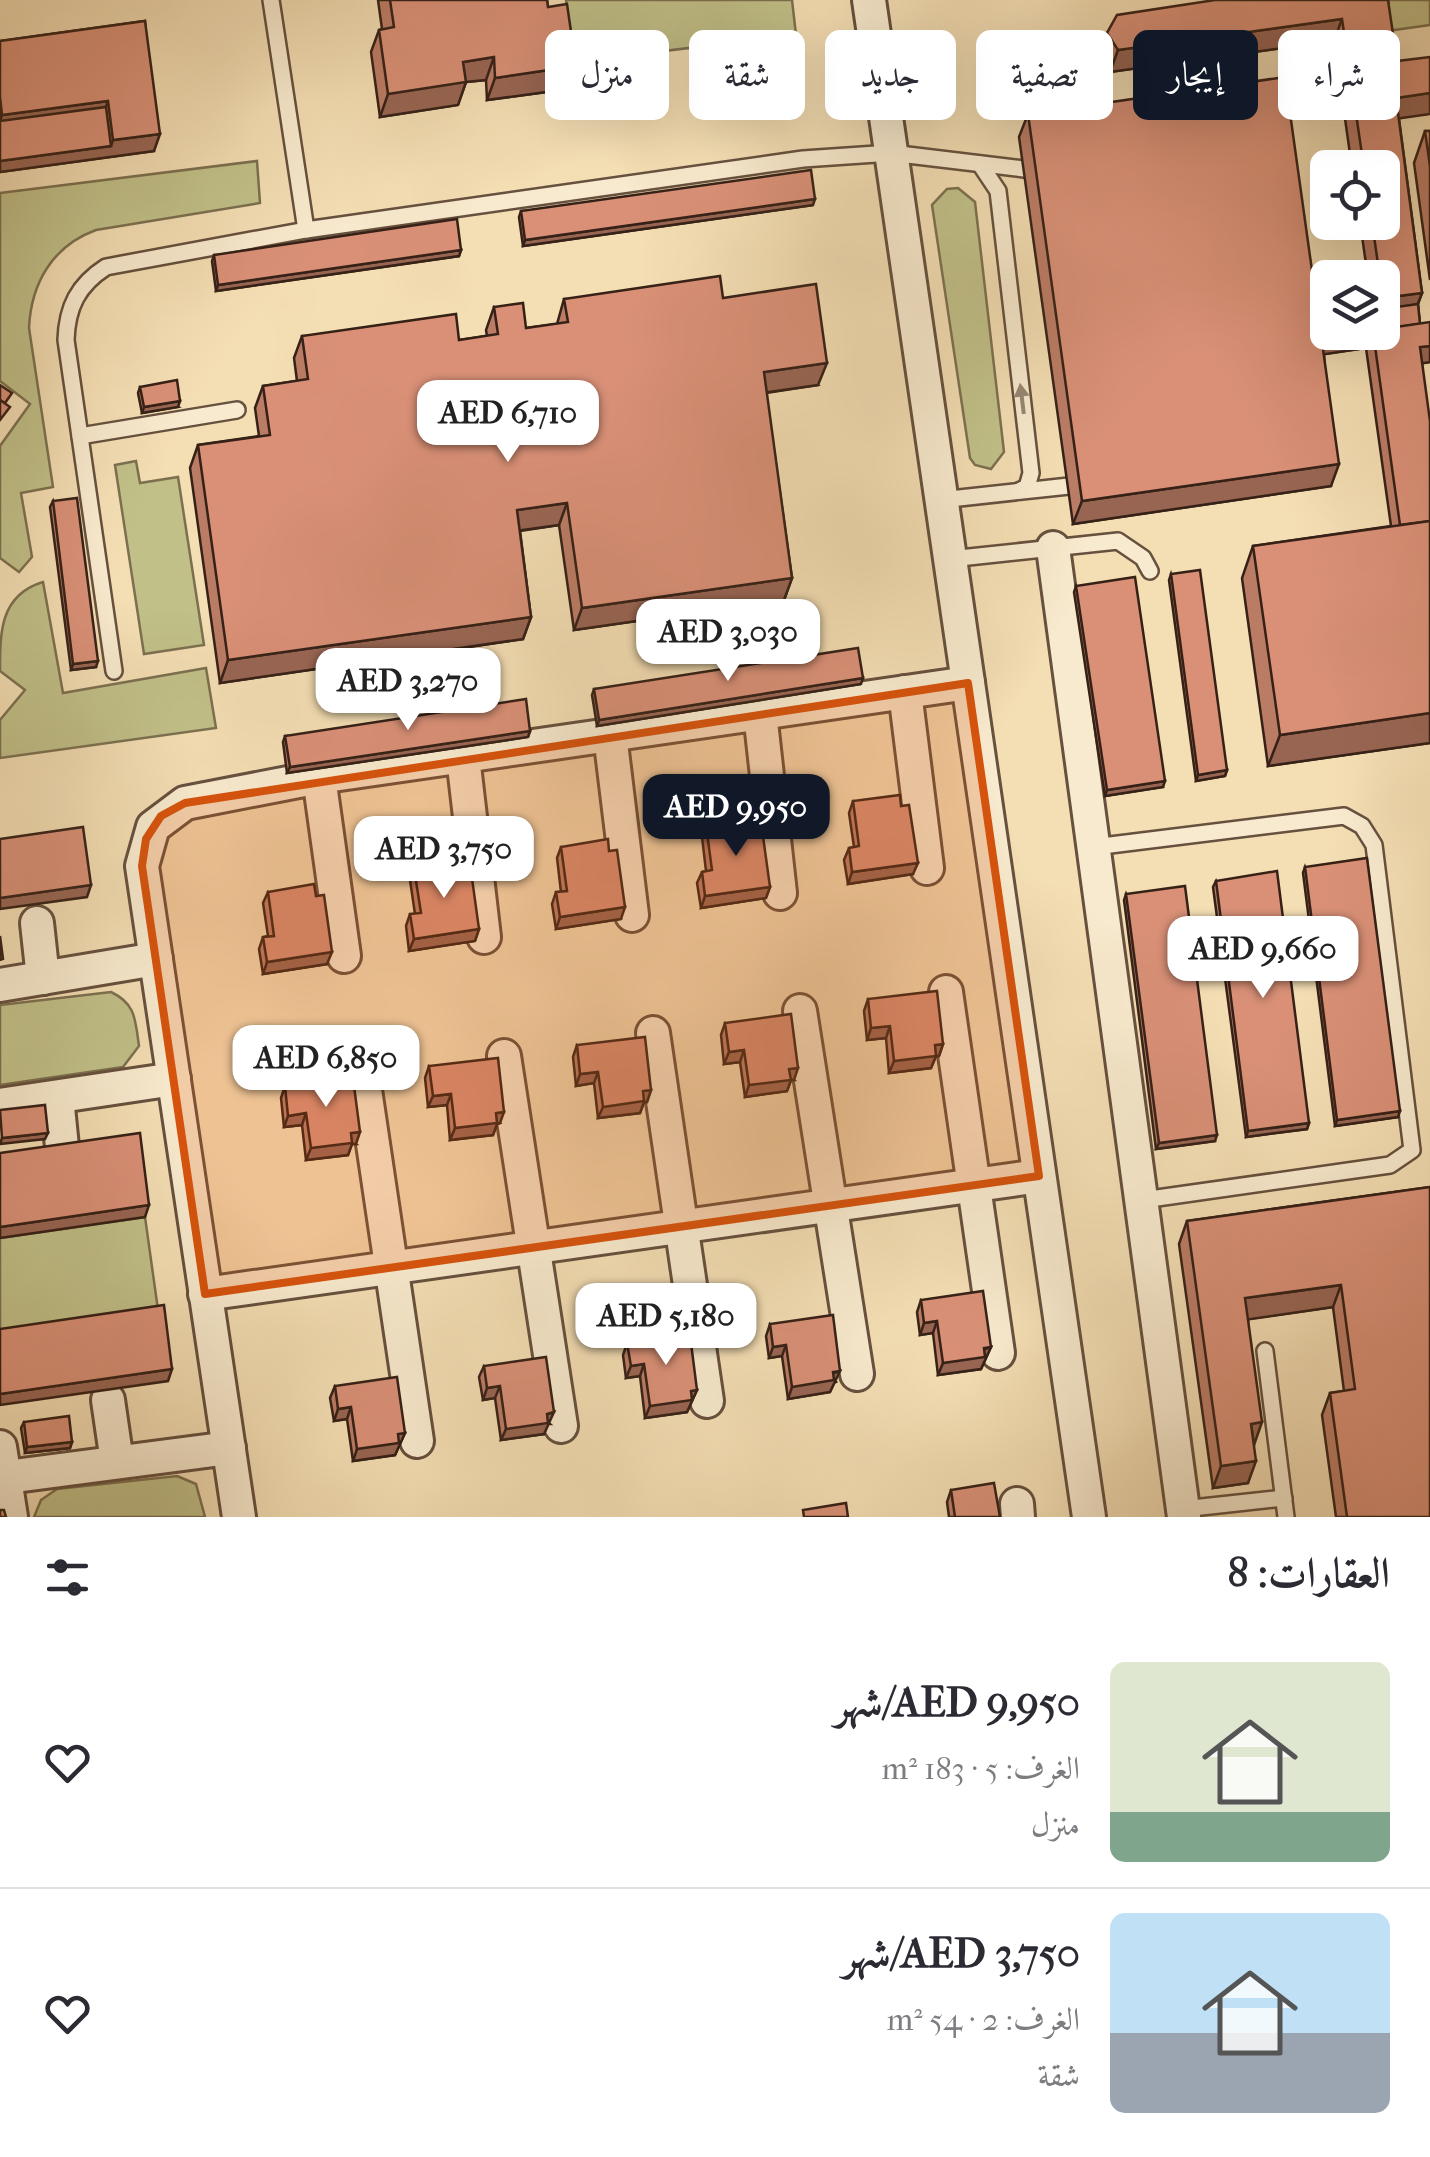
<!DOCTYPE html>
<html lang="ar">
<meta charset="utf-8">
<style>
:root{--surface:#fff;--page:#f7f7f7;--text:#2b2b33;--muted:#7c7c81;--line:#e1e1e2;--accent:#111827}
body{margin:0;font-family:"IM FELL French Canon",Amiri,serif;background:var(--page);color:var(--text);direction:rtl;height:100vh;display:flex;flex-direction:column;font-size:38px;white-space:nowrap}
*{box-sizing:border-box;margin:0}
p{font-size:32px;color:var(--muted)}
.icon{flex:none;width:55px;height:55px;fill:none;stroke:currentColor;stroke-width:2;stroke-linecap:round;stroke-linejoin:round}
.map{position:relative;height:1517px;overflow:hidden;direction:ltr}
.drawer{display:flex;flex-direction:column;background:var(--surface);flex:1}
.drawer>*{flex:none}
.hud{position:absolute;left:30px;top:30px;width:1370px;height:90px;direction:rtl;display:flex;gap:20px}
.buttons{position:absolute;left:1310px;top:150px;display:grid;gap:20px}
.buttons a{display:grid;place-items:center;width:90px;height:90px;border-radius:15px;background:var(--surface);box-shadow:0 10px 40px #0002;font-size:50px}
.price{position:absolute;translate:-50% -85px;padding:0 22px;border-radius:20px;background:#fff;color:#222;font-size:32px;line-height:65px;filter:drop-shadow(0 2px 5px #0008)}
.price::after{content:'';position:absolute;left:50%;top:60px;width:30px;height:22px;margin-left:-15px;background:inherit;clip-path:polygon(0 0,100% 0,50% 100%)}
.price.on{background:var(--accent);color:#fff}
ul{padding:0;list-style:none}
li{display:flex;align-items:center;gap:30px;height:250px;padding:0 40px}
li+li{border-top:2px solid var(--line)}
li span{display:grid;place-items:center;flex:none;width:280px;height:200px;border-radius:15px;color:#555}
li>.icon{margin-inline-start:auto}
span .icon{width:120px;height:120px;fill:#fffc;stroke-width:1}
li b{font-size:42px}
h2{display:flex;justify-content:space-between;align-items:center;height:120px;padding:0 40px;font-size:42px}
.pill{padding:0 35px;border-radius:15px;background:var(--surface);box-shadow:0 10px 40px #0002;font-size:35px;line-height:90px}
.pill.on{background:var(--accent);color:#fff}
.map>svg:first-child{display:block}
.green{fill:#c1c089;stroke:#7c7050;stroke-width:2.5}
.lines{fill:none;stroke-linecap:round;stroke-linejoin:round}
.lane-casing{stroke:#66503e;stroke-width:20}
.street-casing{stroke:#66503e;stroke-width:38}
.lane{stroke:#f8eace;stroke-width:15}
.street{stroke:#f8eace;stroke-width:32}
.wall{fill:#bb7c66;stroke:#362117;stroke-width:2.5}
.shaded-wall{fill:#986553;stroke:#362117;stroke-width:2.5}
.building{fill:#d99077;stroke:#362117;stroke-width:2.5}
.oneway{fill:#978672}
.marked{fill:#d6530d;fill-opacity:0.2;stroke:#d6530d;stroke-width:8;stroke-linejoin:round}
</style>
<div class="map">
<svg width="1430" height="1517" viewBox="0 0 1430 1517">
<rect width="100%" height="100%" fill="#f4deb4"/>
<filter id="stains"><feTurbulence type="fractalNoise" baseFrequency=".002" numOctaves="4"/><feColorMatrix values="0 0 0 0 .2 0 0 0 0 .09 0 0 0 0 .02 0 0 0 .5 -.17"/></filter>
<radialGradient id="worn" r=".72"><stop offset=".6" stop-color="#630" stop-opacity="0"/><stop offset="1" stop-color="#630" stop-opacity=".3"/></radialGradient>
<g class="green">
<polygon points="566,0 792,0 796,35 573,62"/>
<polygon points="1375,0 1430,0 1430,25 1380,32"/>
<path d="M257,161l3,42 -164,27c-44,16 -65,54 -67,98l24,159 -32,6 11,64 -13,15 -19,-14v-112l30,-42 -30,-23v-188z"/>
<polygon points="958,188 975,202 1004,452 991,469 975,465 970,458 932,205 947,189"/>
<polygon points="136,461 140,483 178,477 204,645 144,654 115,465"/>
<path d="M43,582l20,111 143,-25 10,60 -216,30v-38l25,-30 -25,-19c0,-39 0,-76 43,-89z"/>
<path d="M111,992c25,12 24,27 28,54l-16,21 -123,18v-80z"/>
<polygon points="145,1217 159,1317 0,1340 0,1238"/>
<polygon points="177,1476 196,1484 205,1517 34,1517 41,1500 57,1489"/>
</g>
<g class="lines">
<defs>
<g id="lane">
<polyline points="271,0 306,230"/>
<polyline points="980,164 998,191 1031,473 1027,487 1019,491"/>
<polyline points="80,436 237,410"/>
<polyline points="941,500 1069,486"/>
<polyline points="950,559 1118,541 1143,558 1150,571"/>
<path d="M114,671l-48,-331c1,-33 12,-55 40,-73l200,-37 497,-71 88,-6 133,16"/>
<polyline points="1094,847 1344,816 1362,826 1374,845 1412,1150 1390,1165 1143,1200"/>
<polyline points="1265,1351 1286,1517"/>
<polyline points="1183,1509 1284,1498"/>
</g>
<g id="street">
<polyline points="869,0 1089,1517"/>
<polyline points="1053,548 1184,1517"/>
<polyline points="905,692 927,868"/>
<polyline points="760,713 780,893"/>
<polyline points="610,735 632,915"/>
<polyline points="463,757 484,937"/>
<polyline points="319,777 344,956"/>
<polyline points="37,923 43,978"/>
<polyline points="0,985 156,959"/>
<polyline points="946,992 998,1353"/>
<polyline points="800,1011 857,1374"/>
<polyline points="653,1033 707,1401"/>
<polyline points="504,1056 561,1426"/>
<polyline points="364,1083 417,1441"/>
<polyline points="57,1097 62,1147"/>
<polyline points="0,1105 174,1079"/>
<polyline points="205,1294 1039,1176"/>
<polyline points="108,1400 117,1462"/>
<polyline points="0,1447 11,1517"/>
<polyline points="0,1478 229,1448"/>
<polyline points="1017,1504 1018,1517"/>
<polyline points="239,1517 142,866 153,827 185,803 319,777 968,683"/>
</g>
</defs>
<use href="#lane" class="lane-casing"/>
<use href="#street" class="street-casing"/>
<use href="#lane" class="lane"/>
<use href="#street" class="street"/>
</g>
<g class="wall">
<polygon points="378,0 547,0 548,7 576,66 568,89 487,100 486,80 466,82 458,105 380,117 371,52 379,30 382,29"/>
<polygon points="1388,0 1399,119 1422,293 1418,304 1420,324 1430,362 1422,363 1430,743 1268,766 1242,578 1253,546 1391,526 1366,348 1324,354 1331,486 1073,524 1019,137 1028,114 1319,318 1382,332 1382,278 1368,278 1360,222 1382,222 1382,168 1352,168 1334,41 1110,72 1099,55 1107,33"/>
<polygon points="145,21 154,151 0,172 0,41"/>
<polygon points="1425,131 1430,131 1430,280 1414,163"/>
<polygon points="813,205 523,246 519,217 521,211"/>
<polygon points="461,250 459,256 216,291 212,261 214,255"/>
<polygon points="723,298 818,385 766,393 792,578 784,600 574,630 559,525 520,531 531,617 523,639 220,683 190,468 198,445 259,436 255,408 263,386 297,381 294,358 302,336 459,340 487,336 486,330 494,307 526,328 557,324 564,299"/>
<polygon points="140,387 178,407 142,413 138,393"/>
<polygon points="53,501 96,667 71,670 50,507"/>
<polygon points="1171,574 1227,770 1225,776 1196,781 1169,580"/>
<polygon points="1076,586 1163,787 1105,796 1074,592"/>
<polygon points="861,684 597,726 592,695 594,689"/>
<polygon points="530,731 528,737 287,773 283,742 285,736"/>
<polygon points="853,801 901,806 913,874 848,884 844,860 849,848 854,847 849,813"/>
<polygon points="706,825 754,830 770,887 766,898 701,908 697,883 702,872 706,871 702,837"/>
<polygon points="561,847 609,851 621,919 556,929 552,904 556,892 561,892 557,858"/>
<polygon points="1305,867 1398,1117 1335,1126 1303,873"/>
<polygon points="414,868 463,873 479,929 475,941 409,951 406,926 410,914 415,914 410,880"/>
<polygon points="1216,881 1309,1123 1307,1129 1246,1137 1213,887"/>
<polygon points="268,892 327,964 263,974 259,949 263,937 268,936 263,903"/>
<polygon points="1126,894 1215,1141 1156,1149 1124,900"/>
<polygon points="868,999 943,1044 939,1056 936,1056 931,1068 889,1073 886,1038 867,1040 864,1011"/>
<polygon points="725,1023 794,1080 791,1080 787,1091 745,1097 740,1062 724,1064 721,1035"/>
<polygon points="577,1045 651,1090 647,1102 644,1102 640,1113 598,1118 594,1083 576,1086 573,1057"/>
<polygon points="429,1066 500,1123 497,1124 493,1135 450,1140 447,1105 428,1107 425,1078"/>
<polygon points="285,1086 356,1144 352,1144 348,1155 306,1160 302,1125 284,1127 281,1098"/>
<polygon points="1430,1187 1430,1517 1336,1517 1322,1415 1330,1393 1344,1391 1333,1307 1248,1319 1254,1445 1248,1483 1213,1488 1179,1244 1187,1221"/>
<polygon points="921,1300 991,1347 981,1369 938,1375 933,1333 920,1335 917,1312"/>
<polygon points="770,1324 836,1382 834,1383 830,1392 788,1399 782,1356 769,1358 766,1336"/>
<polygon points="627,1343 697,1390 687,1412 645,1418 640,1376 626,1378 623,1355"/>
<polygon points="484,1366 550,1424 548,1424 544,1434 501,1440 495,1398 483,1400 479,1377"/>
<polygon points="335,1386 405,1433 395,1455 353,1461 347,1419 334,1421 330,1398"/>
<polygon points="24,1422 72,1442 70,1448 25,1453 21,1428"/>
<polygon points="951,1490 1000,1517 949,1517 947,1502"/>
</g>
<g class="shaded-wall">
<polygon points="1342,19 1334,41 1110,72 1118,50"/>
<polygon points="494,57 486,80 466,82 458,105 380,117 388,94 463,62"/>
<polygon points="576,66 568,89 487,100 495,78"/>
<polygon points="1430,93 1430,114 1388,120 1396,98"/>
<polygon points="108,101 102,119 0,122 2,115"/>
<polygon points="160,134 154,151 0,172 0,161 111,146 113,140"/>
<polygon points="815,199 813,205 523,246 525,240"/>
<polygon points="461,250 459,256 216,291 218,285"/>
<polygon points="1422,293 1413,316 1382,320 1383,298"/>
<polygon points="1370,336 1366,348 1313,356 1317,344"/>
<polygon points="1430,346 1430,362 1414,365 1420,347"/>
<polygon points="827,363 818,385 755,394 764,372"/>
<polygon points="180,401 178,407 142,413 144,407"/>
<polygon points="1339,464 1331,486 1073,524 1082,501"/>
<polygon points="567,503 559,525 508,532 517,510"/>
<polygon points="792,578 784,600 574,630 582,608"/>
<polygon points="531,617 523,639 220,683 228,660"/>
<polygon points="98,661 96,667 71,670 73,664"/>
<polygon points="863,678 861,684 597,726 599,720"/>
<polygon points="1430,713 1430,743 1268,766 1280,735"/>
<polygon points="530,731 528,737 287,773 290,767"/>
<polygon points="1227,770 1225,776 1196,781 1198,775"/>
<polygon points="1165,781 1163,787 1105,796 1107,790"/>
<polygon points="918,863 913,874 848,884 852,872"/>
<polygon points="91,885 87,897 0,909 0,898"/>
<polygon points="770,887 766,898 701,908 705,896"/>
<polygon points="625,907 621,919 556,929 560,917"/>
<polygon points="479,929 475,941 409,951 414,939"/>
<polygon points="332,952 327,964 263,974 267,962"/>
<polygon points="890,1026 886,1038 867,1040 871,1028"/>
<polygon points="943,1044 939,1056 936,1056 931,1068 889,1073 894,1061 935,1045"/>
<polygon points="744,1050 740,1062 724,1064 729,1052"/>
<polygon points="798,1068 794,1080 791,1080 787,1091 745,1097 749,1085 789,1069"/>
<polygon points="598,1072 594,1083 576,1086 580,1074"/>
<polygon points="651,1090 647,1102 644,1102 640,1113 598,1118 603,1107 643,1091"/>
<polygon points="451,1094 447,1105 428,1107 433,1096"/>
<polygon points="1400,1111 1398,1117 1335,1126 1337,1120"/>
<polygon points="504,1112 500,1123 497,1124 493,1135 450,1140 455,1128 496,1113"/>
<polygon points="306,1113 302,1125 284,1127 288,1116"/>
<polygon points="1309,1123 1307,1129 1246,1137 1248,1131"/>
<polygon points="360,1132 356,1144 352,1144 348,1155 306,1160 311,1148 351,1133"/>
<polygon points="48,1133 45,1139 0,1144 2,1138"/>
<polygon points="1217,1135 1215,1141 1156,1149 1159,1143"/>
<polygon points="149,1205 145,1217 0,1238 0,1227"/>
<polygon points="1341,1285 1333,1307 1237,1321 1245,1298"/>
<polygon points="937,1321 933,1333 920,1335 924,1323"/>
<polygon points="786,1345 782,1356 769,1358 773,1347"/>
<polygon points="991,1347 981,1369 938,1375 943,1363"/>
<polygon points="644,1364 640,1376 626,1378 631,1366"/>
<polygon points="172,1369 168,1381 0,1405 0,1394"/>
<polygon points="840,1371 830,1392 788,1399 792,1387"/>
<polygon points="500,1386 495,1398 483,1400 487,1388"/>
<polygon points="697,1390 687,1412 645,1418 650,1406 691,1391"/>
<polygon points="351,1407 347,1419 334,1421 338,1409"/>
<polygon points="554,1412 544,1434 501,1440 506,1429"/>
<polygon points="1262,1422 1254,1445 1251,1424"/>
<polygon points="405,1433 395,1455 353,1461 357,1449 398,1434"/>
<polygon points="72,1442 70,1448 25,1453 27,1447"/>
<polygon points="1256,1461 1248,1483 1213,1488 1221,1466"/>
</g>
<g class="building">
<polygon points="390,0 547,0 548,7 567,4 576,66 495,78 494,57 463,62 466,82 388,94 379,30 394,27"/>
<polygon points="1215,0 1388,0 1397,61 1430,57 1430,93 1396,98 1422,293 1383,298 1382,278 1380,278 1372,222 1382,222 1382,168 1364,168 1342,19 1118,50 1107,33 1117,15"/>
<polygon points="145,21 160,134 113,140 108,101 2,115 0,97 0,41"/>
<polygon points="1285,77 1339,464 1082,501 1028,114"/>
<polygon points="106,107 111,146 0,161 0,121"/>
<polygon points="1425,131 1430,131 1430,166"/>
<polygon points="811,170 815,199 525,240 521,211"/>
<polygon points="457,219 461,250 218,285 214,255"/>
<polygon points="720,276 723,298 816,284 827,363 764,372 792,578 582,608 567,503 517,510 531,617 228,660 198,445 270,435 263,386 308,379 302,336 456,314 459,340 498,334 494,307 523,303 526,328 568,322 564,299"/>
<polygon points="1418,304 1420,324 1382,329 1382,309"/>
<polygon points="1328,317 1328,332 1372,332 1370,336 1322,343 1319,318"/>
<polygon points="1430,322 1430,346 1420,347 1430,421 1430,521 1400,525 1373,332 1382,332 1382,329"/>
<polygon points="177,380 180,401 144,407 140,387"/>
<polygon points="0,385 12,393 5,403 0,400"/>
<polygon points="0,400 10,407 0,420"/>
<polygon points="77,498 98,661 73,664 53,501"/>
<polygon points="1430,521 1430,713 1280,735 1253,546"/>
<polygon points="1200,570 1227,770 1198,775 1171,574"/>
<polygon points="1135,577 1165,781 1107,790 1076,586"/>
<polygon points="858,648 863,678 599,720 594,689"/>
<polygon points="526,699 530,731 290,767 285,736"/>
<polygon points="900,795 901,806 909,805 918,863 852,872 849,848 859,846 853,801"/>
<polygon points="753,819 754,830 762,829 770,887 705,896 702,872 712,870 706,825"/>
<polygon points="83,827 91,885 0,898 0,839"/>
<polygon points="608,839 609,851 617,850 625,907 560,917 556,892 567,891 561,847"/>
<polygon points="1367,858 1400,1111 1337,1120 1305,867"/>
<polygon points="461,861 463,873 471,871 479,929 414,939 410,914 421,913 414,868"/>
<polygon points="1277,871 1309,1123 1248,1131 1216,881"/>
<polygon points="314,884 316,896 324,895 332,952 267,962 263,937 274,936 268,892"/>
<polygon points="1185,886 1217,1135 1159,1143 1126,894"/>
<polygon points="0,936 3,959 0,960"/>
<polygon points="937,991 943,1044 935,1045 936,1056 894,1061 890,1026 871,1028 868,999"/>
<polygon points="791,1014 798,1068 789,1069 791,1080 749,1085 744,1050 729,1052 725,1023"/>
<polygon points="645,1037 651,1090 643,1091 644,1101 603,1107 598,1072 580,1074 577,1045"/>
<polygon points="498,1058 504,1112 496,1113 497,1123 455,1128 451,1094 433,1096 429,1066"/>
<polygon points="353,1078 360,1132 351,1133 352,1143 311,1148 306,1113 288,1116 285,1086"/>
<polygon points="45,1105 48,1133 2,1138 0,1110"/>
<polygon points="140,1133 149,1205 0,1227 0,1153"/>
<polygon points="1430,1187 1430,1517 1347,1517 1330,1393 1355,1389 1341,1285 1245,1298 1262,1422 1251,1424 1256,1461 1221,1466 1187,1221"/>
<polygon points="983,1291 991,1347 984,1348 985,1357 943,1363 937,1321 924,1323 921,1300"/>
<polygon points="164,1305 172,1369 0,1394 0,1329"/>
<polygon points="833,1315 840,1371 833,1372 834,1380 792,1387 786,1345 773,1347 770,1324"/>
<polygon points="690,1335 697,1390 691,1391 692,1400 650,1406 644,1364 631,1366 627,1343"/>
<polygon points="546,1357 554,1412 547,1414 548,1423 506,1429 500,1386 487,1388 484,1366"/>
<polygon points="397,1377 405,1433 398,1434 399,1443 357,1449 351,1407 338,1409 335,1386"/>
<polygon points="69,1416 72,1442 27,1447 24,1422"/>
<polygon points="994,1483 1000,1517 955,1517 951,1490"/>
<polygon points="846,1503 848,1517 804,1517 803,1510"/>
<polygon points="0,1510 4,1510 6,1517 0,1517"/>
</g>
<defs><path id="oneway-solid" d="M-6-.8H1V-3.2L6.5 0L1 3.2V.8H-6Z" transform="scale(2.5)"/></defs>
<use class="oneway" href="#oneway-solid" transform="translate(1022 399) rotate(-97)"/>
<path class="marked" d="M968,683l71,493 -834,118 -63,-428 4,-27 15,-23 24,-13z"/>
<rect width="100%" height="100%" filter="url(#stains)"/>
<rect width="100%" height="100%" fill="url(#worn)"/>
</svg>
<div class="buttons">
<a><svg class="icon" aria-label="locate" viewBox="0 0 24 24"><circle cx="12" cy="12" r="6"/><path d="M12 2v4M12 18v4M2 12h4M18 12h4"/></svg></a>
<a><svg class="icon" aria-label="layers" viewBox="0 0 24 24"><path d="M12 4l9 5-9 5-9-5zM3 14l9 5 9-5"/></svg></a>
</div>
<b class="price" style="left:508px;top:465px">AED 6,710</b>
<b class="price" style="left:728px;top:684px">AED 3,030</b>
<b class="price" style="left:408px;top:733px">AED 3,270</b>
<b class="price on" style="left:736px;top:859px">AED 9,950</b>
<b class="price" style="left:444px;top:901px">AED 3,750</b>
<b class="price" style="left:1263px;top:1001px">AED 9,660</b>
<b class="price" style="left:326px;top:1110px">AED 6,850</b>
<b class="price" style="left:666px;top:1368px">AED 5,180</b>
<div class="hud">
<a class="pill">شراء</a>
<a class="pill on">إيجار</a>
<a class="pill">تصفية</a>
<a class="pill">جديد</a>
<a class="pill">شقة</a>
<a class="pill">منزل</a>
</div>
</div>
<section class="drawer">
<h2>العقارات: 8<svg class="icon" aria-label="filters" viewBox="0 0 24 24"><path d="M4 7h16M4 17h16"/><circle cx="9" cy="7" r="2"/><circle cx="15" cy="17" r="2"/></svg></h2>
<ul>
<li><span style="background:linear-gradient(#dfe7d0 75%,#7fa58c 0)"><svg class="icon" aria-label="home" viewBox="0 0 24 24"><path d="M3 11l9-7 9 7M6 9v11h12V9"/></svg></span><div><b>AED 9,950/شهر</b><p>الغرف: 5 · 183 m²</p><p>منزل</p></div><svg class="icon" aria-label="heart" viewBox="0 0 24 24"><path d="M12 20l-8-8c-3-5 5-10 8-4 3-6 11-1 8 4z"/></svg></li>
<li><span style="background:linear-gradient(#bfe0f5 60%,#9aa5b1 0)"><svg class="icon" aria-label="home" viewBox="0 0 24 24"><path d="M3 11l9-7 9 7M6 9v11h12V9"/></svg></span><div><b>AED 3,750/شهر</b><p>الغرف: 2 · 54 m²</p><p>شقة</p></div><svg class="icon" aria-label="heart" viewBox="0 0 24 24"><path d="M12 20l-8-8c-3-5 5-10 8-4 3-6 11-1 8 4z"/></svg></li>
</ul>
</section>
